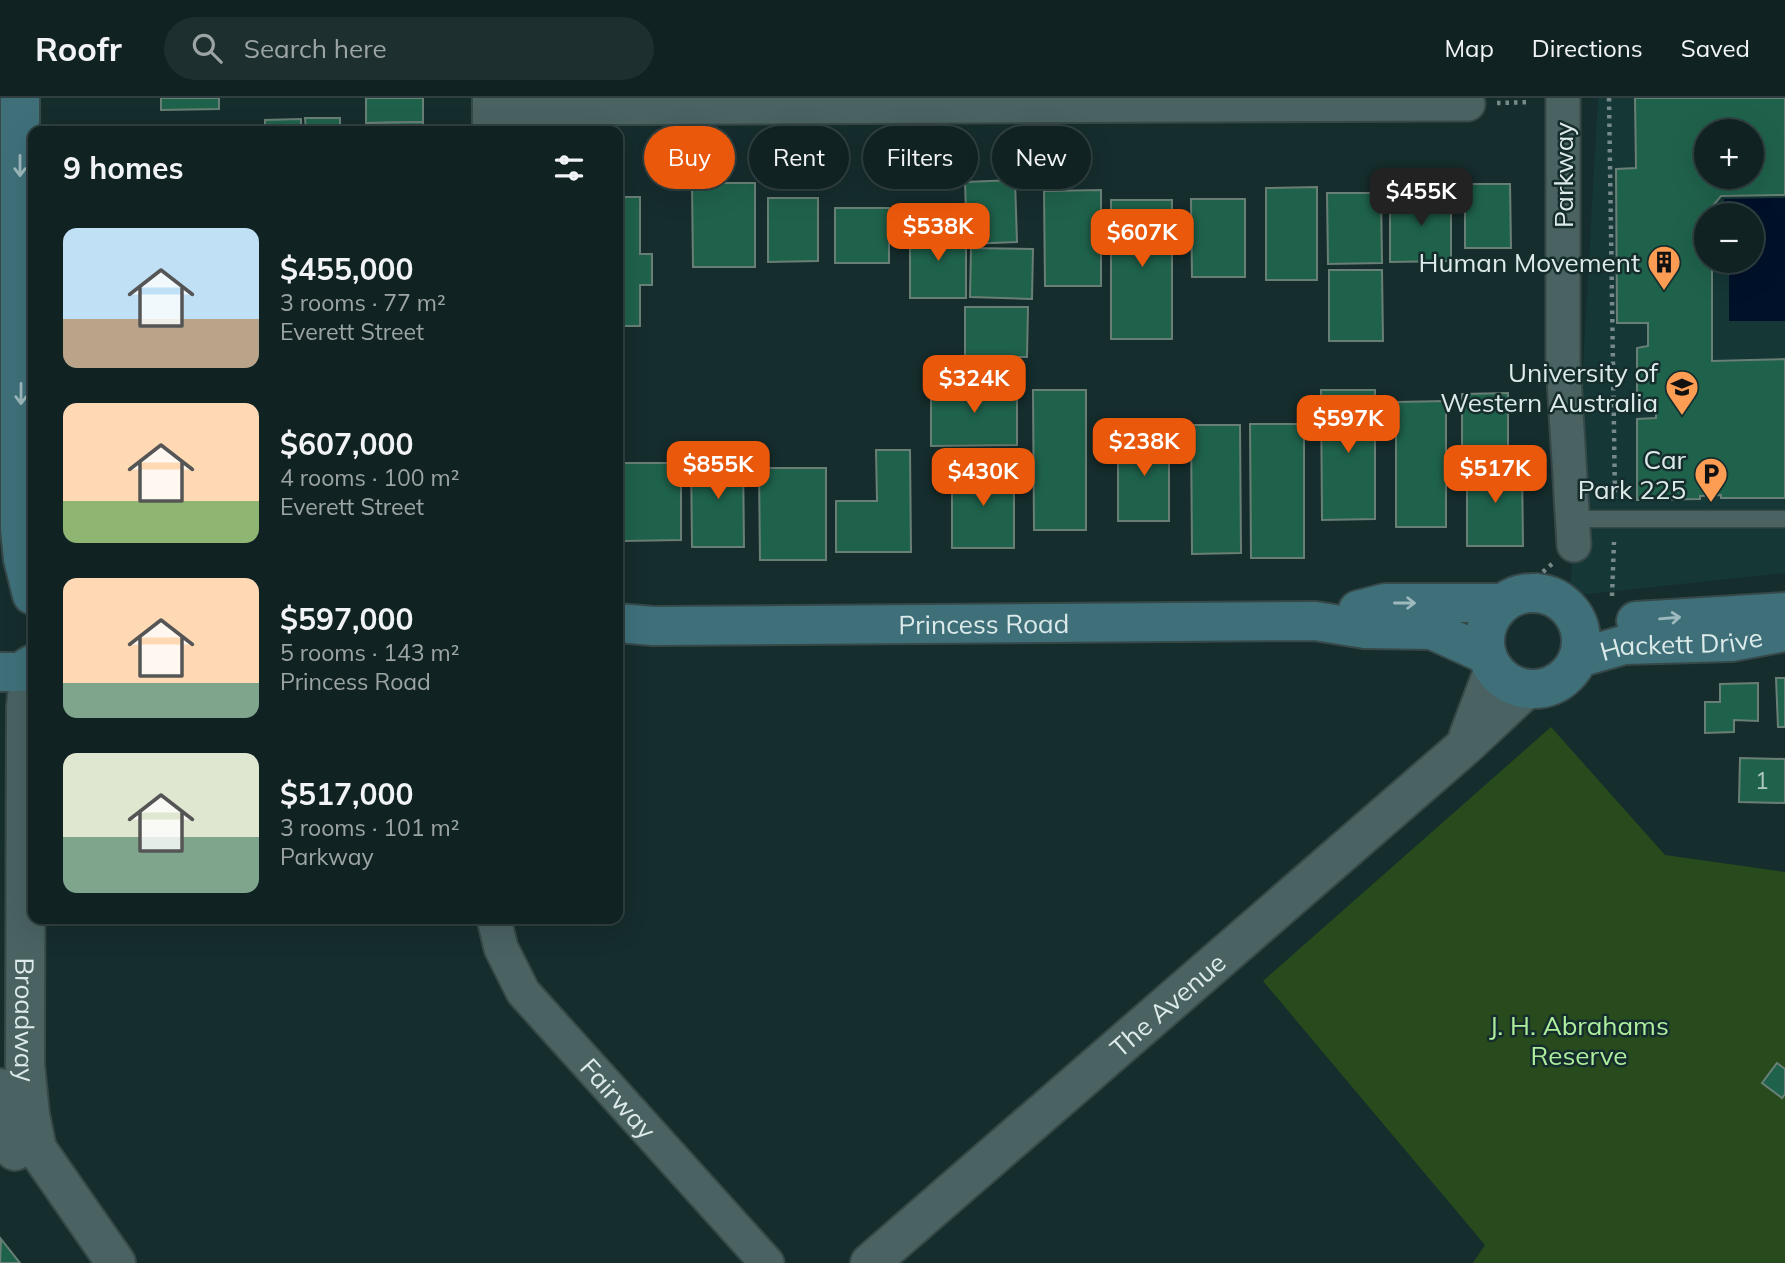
<!DOCTYPE html>
<meta charset="utf-8">
<style>
:root{--surface:#102222;--page:#1e2f2f;--text:#f1f3f6;--muted:#9ca4a5;--line:#303f40;--accent:#ea580c}
body{margin:0;font-family:Mulish,sans-serif;background:var(--page);color:var(--text);height:100vh;display:flex;flex-direction:column;font-size:26px;white-space:nowrap}
*{box-sizing:border-box;margin:0}
p{font-size:23px;color:var(--muted)}
.icon{flex:none;width:38px;height:38px;fill:none;stroke:currentColor;stroke-width:2;stroke-linecap:round;stroke-linejoin:round}
.map{position:relative;flex:1;overflow:hidden}
.side{position:absolute;left:28px;top:28px;width:595px;height:798px;display:flex;flex-direction:column;background:var(--surface);border-radius:14px;box-shadow:0 7px 28px #0002,0 0 0 2px var(--line)}
.side>*{flex:none}
.guide{position:absolute;left:644px;top:28px;width:665px;height:63px;display:flex;gap:14px}
.fabs{position:absolute;left:1694px;top:21px;display:grid;gap:14px}
.fabs a{display:grid;place-items:center;width:70px;height:70px;border-radius:50%;background:var(--surface);box-shadow:0 7px 28px #0002,0 0 0 2px var(--line);font-size:35px}
.price{position:absolute;translate:-50% -60px;padding:0 16px;border-radius:14px;background:var(--accent);color:#fff;font-size:23px;line-height:46px;filter:drop-shadow(0 2px 4px #0008)}
.price::after{content:'';position:absolute;left:50%;top:42px;width:21px;height:16px;margin-left:-10px;background:inherit;clip-path:polygon(0 0,100% 0,50% 100%)}
.price.active{background:#222;color:#fff}
ul{padding:0;list-style:none}
li{display:flex;align-items:center;gap:21px;height:175px;padding:0 35px}
li span{display:grid;place-items:center;flex:none;width:196px;height:140px;border-radius:14px;color:#555}
li>.icon{margin-inline-start:auto}
span .icon{width:84px;height:84px;fill:#fffc;stroke-width:1}
li b{font-size:30px}
h2{display:flex;justify-content:space-between;align-items:center;height:84px;padding:0 35px;font-size:30px}
.pill{padding:0 24px;border-radius:32px;background:var(--surface);box-shadow:0 7px 28px #0002,0 0 0 2px var(--line);font-size:24px;line-height:63px}
.pill.active{background:var(--accent);color:#fff}
header{display:flex;align-items:center;gap:42px;box-sizing:border-box;height:98px;padding:0 35px;background:var(--surface);border-bottom:2px solid var(--line)}
header strong{font-size:33px}
nav{display:flex;gap:38px;margin-inline-start:auto;font-size:24px}
.search{width:490px;height:63px;background:var(--page);display:flex;align-items:center;gap:18px;box-sizing:border-box;padding:0 24px;border-radius:38px;color:var(--muted);font-size:26px}
.map>svg:first-child{display:block}
.built{fill:#153736;fill-rule:evenodd}
.green{fill:#274b1c}
.water{fill:#001129}
.building{fill:#1f624b;stroke:#697f75;stroke-width:2;fill-rule:evenodd}
.lines{fill:none;stroke-linecap:round;stroke-linejoin:round}
.service-casing{stroke:#364848;stroke-width:19}
.minor-casing{stroke:#364848;stroke-width:37}
.tertiary-casing{stroke:#364848;stroke-width:42}
.secondary-casing{stroke:#364848;stroke-width:42}
.path{stroke:#778a89;stroke-width:4.5;stroke-dasharray:3.5 5;stroke-linecap:butt}
.service{stroke:#4a6262;stroke-width:16}
.minor{stroke:#4a6262;stroke-width:33}
.tertiary{stroke:#4a6262;stroke-width:38}
.secondary{stroke:#3f707a;stroke-width:38}
.oneway{stroke:#9db9bd}
.labels{text-anchor:middle;dominant-baseline:central;stroke-width:5;stroke-linejoin:round;paint-order:stroke}
.number-label{font-size:23px;fill:#adc8c2}
.street-label{font-size:26px;fill:#dceae9;stroke:#162d2d}
.poi-label{font-size:26px;fill:#dceae9;stroke:#162d2d;text-anchor:end}
.park-label{font-size:26px;fill:#adee9c;stroke:#162d2d}
</style>
<header>
<strong>Roofr</strong>
<div class="search"><svg class="icon" aria-label="search" viewBox="0 0 24 24"><circle cx="10" cy="10" r="6"/><path d="M15 15l6 6"/></svg>Search here</div>
<nav><a>Map</a><a>Directions</a><a>Saved</a></nav>
</header>
<div class="map">
<svg width="1785" height="1165" viewBox="0 0 1785 1165">
<rect width="100%" height="100%" fill="#162d2d"/>
<path class="built" d="M1598,0h187v475l-215,23zM1706,33h46v46h-46zM1706,117h46v46h-46z"/>
<polygon class="green" points="1551,629 1665,757 1785,774 1785,1165 1473,1165 1485,1147 1263,883"/>
<polygon class="water" points="1785,100 1785,223 1729,223 1729,163 1752,163 1752,117 1724,117 1724,101"/>
<g class="building">
<polygon points="161,0 219,0 219,11 161,12"/>
<polygon points="366,0 423,0 423,24 366,25"/>
<path d="M1635,0h150v97l-64,1 -10,12v7h-5v46h6v100l73,-2v139h-64v-3l-21,1v3l-63,1v-81l19,-1v-10l-19,1v-61l11,-2v-23h-31l-1,-154 20,-1zM1706,33h46v46h-46z"/>
<polygon points="305,20 340,20 340,33 306,33"/>
<polygon points="301,21 301,33 265,33 265,22"/>
<polygon points="423,24 423,33 366,33 366,25"/>
<polygon points="1015,82 1017,144 967,146 965,84"/>
<polygon points="692,85 755,85 755,169 693,169"/>
<polygon points="1465,86 1510,86 1511,150 1465,150"/>
<polygon points="1317,89 1317,182 1266,182 1266,90"/>
<polygon points="1101,92 1101,188 1045,188 1044,93"/>
<polygon points="1327,95 1381,95 1382,165 1328,166"/>
<polygon points="1451,96 1451,163 1390,164 1390,97"/>
<polygon points="618,99 640,99 640,156 652,156 652,187 640,187 640,228 618,228"/>
<polygon points="768,100 818,100 818,163 768,164"/>
<polygon points="1191,101 1245,101 1245,179 1192,179"/>
<rect x="1111" y="102" width="61" height="139"/>
<rect x="835" y="110" width="54" height="55"/>
<rect x="910" y="130" width="56" height="70"/>
<polygon points="971,150 1033,151 1032,201 970,199"/>
<polygon points="1329,172 1382,172 1383,243 1329,243"/>
<polygon points="965,209 1028,209 1027,259 965,259"/>
<polygon points="1017,286 1017,347 931,348 931,287"/>
<polygon points="1033,292 1086,292 1086,432 1034,432"/>
<polygon points="1321,292 1375,292 1375,421 1322,422"/>
<polygon points="1508,295 1508,359 1462,359 1462,296"/>
<polygon points="1446,303 1446,429 1396,429 1396,304"/>
<polygon points="1250,326 1304,326 1304,460 1251,460"/>
<polygon points="1191,327 1240,327 1241,455 1192,456"/>
<polygon points="1169,337 1169,423 1118,423 1118,338"/>
<polygon points="876,352 910,352 911,454 836,454 836,403 877,403"/>
<polygon points="743,357 744,449 692,449 691,358"/>
<polygon points="623,365 681,365 681,442 623,443"/>
<polygon points="1467,366 1522,366 1523,448 1467,448"/>
<polygon points="759,370 826,370 826,462 760,462"/>
<rect x="952" y="371" width="62" height="79"/>
<polygon points="1776,580 1785,580 1785,629 1778,629"/>
<polygon points="1758,585 1758,623 1734,622 1734,634 1705,635 1705,604 1720,604 1720,586"/>
<polygon points="1740,660 1785,661 1785,705 1739,704"/>
<polygon points="1777,965 1785,971 1785,996 1782,1000 1762,985"/>
<polygon points="1,1141 20,1165 0,1165"/>
</g>
<g class="lines">
<defs>
<polyline id="service" points="1573,421 1785,421"/>
<g id="minor">
<polyline points="1563,0 1563,264 1574,447"/>
<polyline points="492,10 1468,6"/>
<path id="s1" d="M494,821l7,29 22,44 244,271"/>
</g>
<g id="tertiary">
<polyline points="492,0 492,33"/>
<path id="s2" d="M30,568l-4,41 -1,358 5,50 7,34 79,114"/>
<polyline points="1468,640 1494,571"/>
<polyline points="0,990 4,1021 15,1053"/>
<path id="s3" d="M870,1165l595,-517 61,-57"/>
</g>
<g id="secondary">
<polyline points="20,0 20,430 23,461 32,497"/>
<circle cx="1533" cy="543" r="48"/>
<polyline points="1358,512 1385,505 1503,505"/>
<polyline points="1636,523 1785,514"/>
<path id="s4" d="M618,525l35,3 662,-5 50,8 67,1 55,25"/>
<path id="s5" d="M1578,560l46,-13 107,-3 54,-10"/>
<polyline points="0,574 20,574 33,566"/>
</g>
</defs>
<use href="#service" class="service-casing"/>
<use href="#minor" class="minor-casing"/>
<use href="#tertiary" class="tertiary-casing"/>
<use href="#secondary" class="secondary-casing"/>
<g class="path">
<polyline points="1609,0 1615,400"/>
<polyline points="1497,5 1531,4"/>
<polyline points="1530,485 1552,466"/>
<polyline points="1612,498 1614,444"/>
</g>
<use href="#service" class="service"/>
<use href="#minor" class="minor"/>
<use href="#tertiary" class="tertiary"/>
<use href="#secondary" class="secondary"/>
</g>
<defs><path id="oneway-shaft" d="M-6 0H5M1.5-3L5.5 0L1.5 3" fill="none" stroke-width="1.6" stroke-linecap="round" stroke-linejoin="round" transform="scale(1.75)"/></defs>
<g class="oneway">
<use href="#oneway-shaft" transform="translate(20 68) rotate(90)"/>
<use href="#oneway-shaft" transform="translate(21 296) rotate(90)"/>
<use href="#oneway-shaft" transform="translate(1405 505)"/>
<use href="#oneway-shaft" transform="translate(1670 520) rotate(-5)"/>
</g>
<defs>
<symbol id="building-pin" viewBox="-11 -11 22 30"><path d="M0 17L-7.5 6A9.5 9.5 0 1 1 7.5 6Z" fill="#fd9d54" stroke="#162d2d"/><path d="M-4-6H4V6H1V3H-1V6H-4ZM-2.5-4.3h1.7v1.8h-1.7ZM.8-4.3h1.7v1.8H.8ZM-2.5-1h1.7V.8h-1.7ZM.8-1h1.7V.8H.8Z" fill="#111"/></symbol>
<symbol id="university-pin" viewBox="-11 -11 22 30"><path d="M0 17L-7.5 6A9.5 9.5 0 1 1 7.5 6Z" fill="#fd9d54" stroke="#162d2d"/><path d="M0-5L7-2L0 1L-7-2ZM-4 1L0 2.5L4 1V4Q0 6-4 4Z" fill="#111"/></symbol>
<symbol id="parking-pin" viewBox="-11 -11 22 30"><path d="M0 17L-7.5 6A9.5 9.5 0 1 1 7.5 6Z" fill="#fd9d54" stroke="#162d2d"/><path d="M-3.5-5.5H1a3.5 3.5 0 0 1 0 7H-1V5.5H-3.5ZM-1-3.4V-.6H.8a1.4 1.4 0 0 0 0-2.8Z" fill="#111"/></symbol>
</defs>
<g fill-rule="evenodd">
<use href="#building-pin" x="1645" y="145" width="38" height="52"/>
<use href="#university-pin" x="1663" y="270" width="38" height="52"/>
<use href="#parking-pin" x="1692" y="357" width="38" height="52"/>
</g>
<g class="labels">
<g class="number-label">
<text x="1762" y="682">1</text>
</g>
<g class="street-label">
<text transform="translate(1563 77) rotate(-90)">Parkway</text>
<text stroke="none"><textPath href="#s4" startOffset="366">Princess Road</textPath></text>
<text stroke="none"><textPath href="#s5" startOffset="105">Hackett Drive</textPath></text>
<text stroke="none"><textPath href="#s3" startOffset="394">The Avenue</textPath></text>
<text stroke="none"><textPath href="#s2" startOffset="354">Broadway</textPath></text>
<text stroke="none"><textPath href="#s1" startOffset="222">Fairway</textPath></text>
</g>
<g class="poi-label">
<text x="1640" y="164">Human Movement</text>
<text x="1658" y="274">University of<tspan x="1658" dy="30">Western Australia</tspan></text>
<text x="1686" y="361">Car<tspan x="1686" dy="30">Park 225</tspan></text>
</g>
<g class="park-label">
<text x="1579" y="927">J. H. Abrahams<tspan x="1579" dy="30">Reserve</tspan></text>
</g>
</g>
</svg>
<div class="fabs">
<a>+</a>
<a>−</a>
</div>
<b class="price active" style="left:1421px;top:130px">$455K</b>
<b class="price" style="left:938px;top:165px">$538K</b>
<b class="price" style="left:1142px;top:171px">$607K</b>
<b class="price" style="left:974px;top:317px">$324K</b>
<b class="price" style="left:1348px;top:357px">$597K</b>
<b class="price" style="left:1144px;top:380px">$238K</b>
<b class="price" style="left:718px;top:403px">$855K</b>
<b class="price" style="left:1495px;top:407px">$517K</b>
<b class="price" style="left:983px;top:410px">$430K</b>
<div class="guide">
<a class="pill active">Buy</a>
<a class="pill">Rent</a>
<a class="pill">Filters</a>
<a class="pill">New</a>
</div>
<section class="side">
<h2>9 homes<svg class="icon" aria-label="filters" viewBox="0 0 24 24"><path d="M4 7h16M4 17h16"/><circle cx="9" cy="7" r="2"/><circle cx="15" cy="17" r="2"/></svg></h2>
<ul>
<li><span style="background:linear-gradient(#bfe0f5 65%,#b9a48a 0)"><svg class="icon" aria-label="home" viewBox="0 0 24 24"><path d="M3 11l9-7 9 7M6 9v11h12V9"/></svg></span><div><b>$455,000</b><p>3 rooms · 77 m²</p><p>Everett Street</p></div></li>
<li><span style="background:linear-gradient(#ffd9b3 70%,#8fb573 0)"><svg class="icon" aria-label="home" viewBox="0 0 24 24"><path d="M3 11l9-7 9 7M6 9v11h12V9"/></svg></span><div><b>$607,000</b><p>4 rooms · 100 m²</p><p>Everett Street</p></div></li>
<li><span style="background:linear-gradient(#ffd9b3 75%,#7fa58c 0)"><svg class="icon" aria-label="home" viewBox="0 0 24 24"><path d="M3 11l9-7 9 7M6 9v11h12V9"/></svg></span><div><b>$597,000</b><p>5 rooms · 143 m²</p><p>Princess Road</p></div></li>
<li><span style="background:linear-gradient(#dfe7d0 60%,#7fa58c 0)"><svg class="icon" aria-label="home" viewBox="0 0 24 24"><path d="M3 11l9-7 9 7M6 9v11h12V9"/></svg></span><div><b>$517,000</b><p>3 rooms · 101 m²</p><p>Parkway</p></div></li>
</ul>
</section>
</div>
